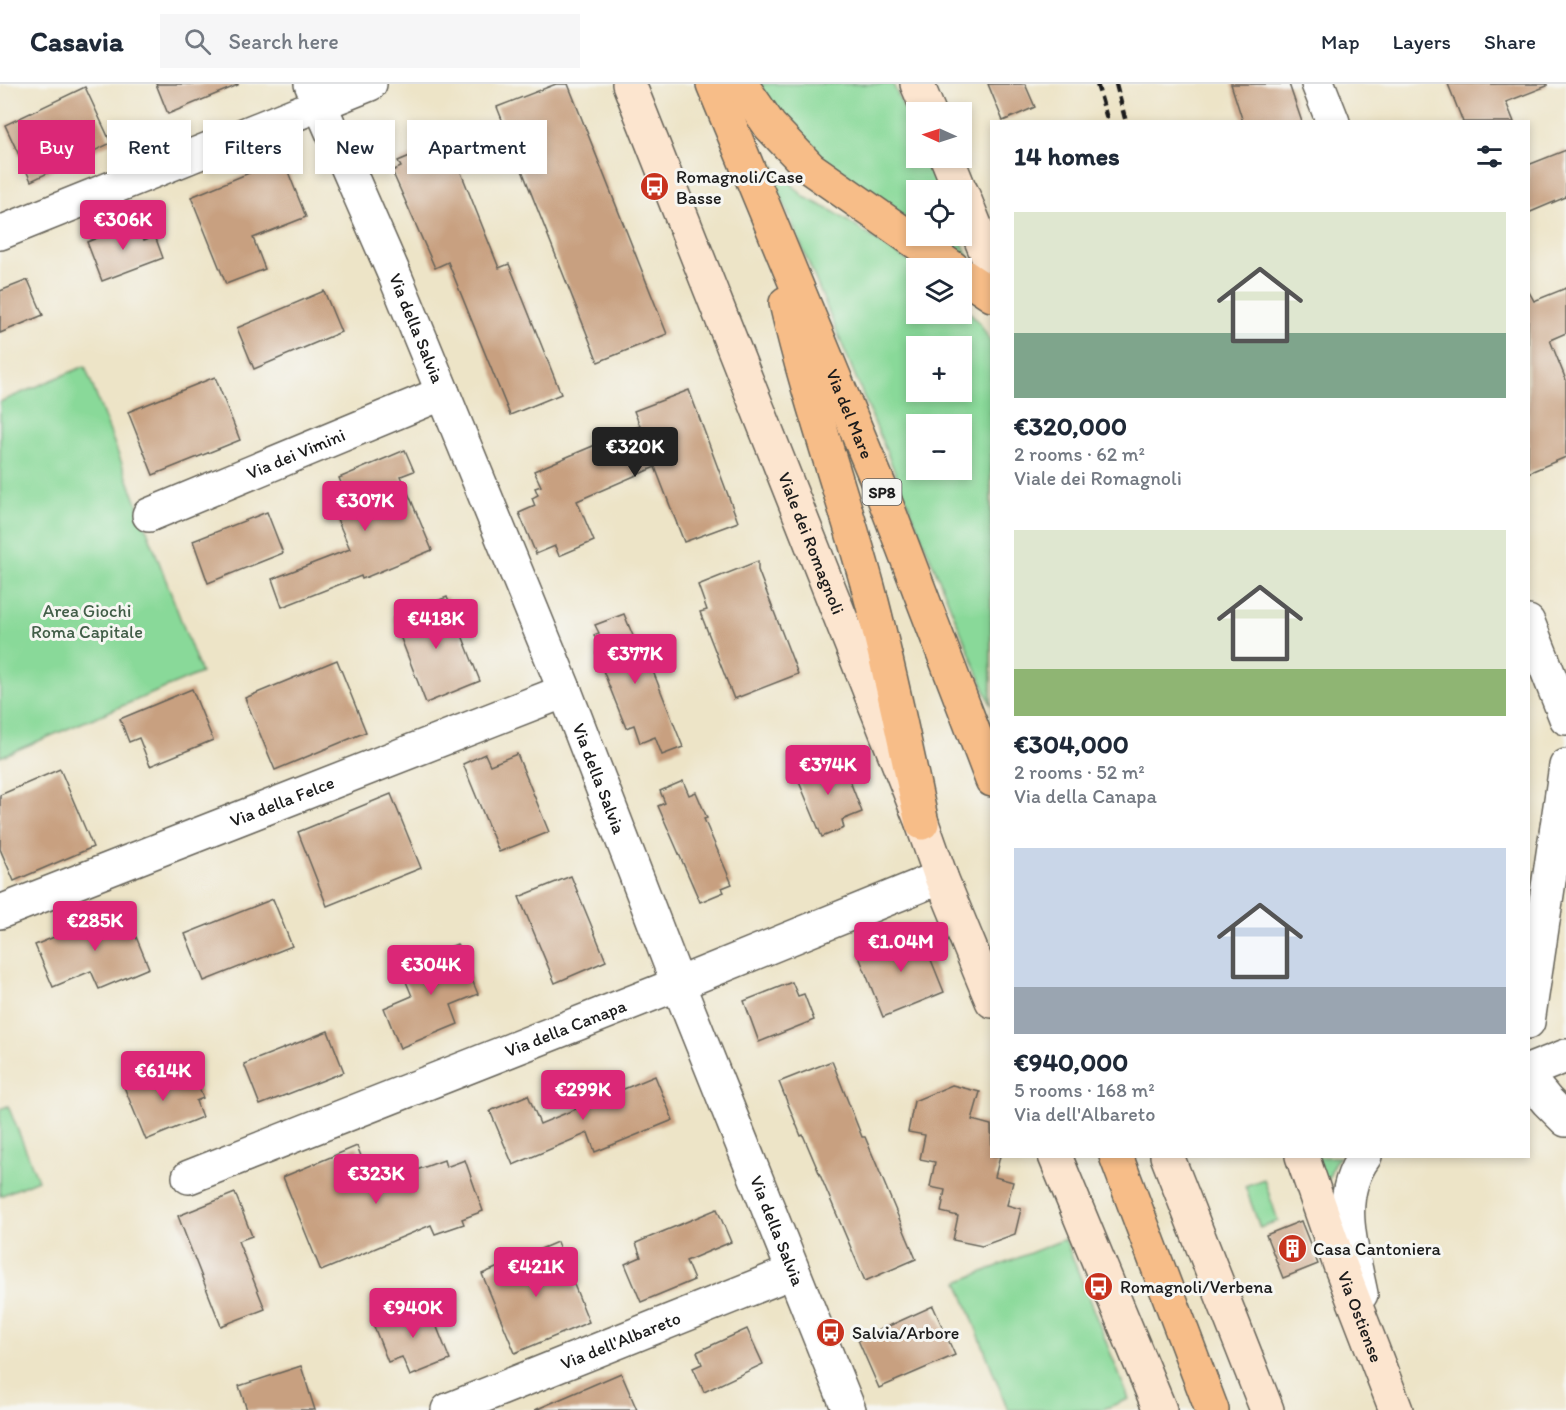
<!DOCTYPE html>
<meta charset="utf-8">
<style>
:root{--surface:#fff;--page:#f6f6f7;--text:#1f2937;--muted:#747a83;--line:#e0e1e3;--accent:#db2777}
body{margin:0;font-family:Itim,sans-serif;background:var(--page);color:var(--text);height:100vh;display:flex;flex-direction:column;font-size:22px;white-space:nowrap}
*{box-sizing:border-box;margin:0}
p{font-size:20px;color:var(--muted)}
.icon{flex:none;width:33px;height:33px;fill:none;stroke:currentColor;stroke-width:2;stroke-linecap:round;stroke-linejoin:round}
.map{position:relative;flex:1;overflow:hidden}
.side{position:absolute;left:990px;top:36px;width:540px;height:1038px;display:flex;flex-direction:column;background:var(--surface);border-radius:0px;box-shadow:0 3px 9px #0003}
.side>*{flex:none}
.banner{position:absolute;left:18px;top:36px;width:570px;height:54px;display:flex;gap:12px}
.needle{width:39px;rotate:273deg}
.tools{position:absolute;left:906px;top:18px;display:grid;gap:12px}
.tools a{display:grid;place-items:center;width:66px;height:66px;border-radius:0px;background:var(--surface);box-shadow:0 3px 9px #0003;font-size:30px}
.price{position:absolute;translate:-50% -51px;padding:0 14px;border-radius:6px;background:var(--accent);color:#fff;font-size:20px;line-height:39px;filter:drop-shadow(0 2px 3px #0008)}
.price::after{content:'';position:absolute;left:50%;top:36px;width:18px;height:14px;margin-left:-9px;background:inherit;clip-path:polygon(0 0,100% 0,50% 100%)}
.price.current{background:#222;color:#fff}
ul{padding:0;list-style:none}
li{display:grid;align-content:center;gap:12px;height:318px;padding:0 24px}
li span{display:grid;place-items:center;height:186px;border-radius:0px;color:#555}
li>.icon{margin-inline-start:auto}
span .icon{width:108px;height:108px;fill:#fffc;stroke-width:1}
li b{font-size:26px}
h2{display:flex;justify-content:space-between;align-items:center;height:72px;padding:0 24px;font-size:26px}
.tag{padding:0 21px;border-radius:0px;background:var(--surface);box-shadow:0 3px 9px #0003;font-size:21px;line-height:54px}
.tag.current{background:var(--accent);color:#fff}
header{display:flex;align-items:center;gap:36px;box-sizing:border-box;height:84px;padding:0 30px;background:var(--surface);border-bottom:2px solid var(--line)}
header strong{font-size:28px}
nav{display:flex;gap:33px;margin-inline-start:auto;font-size:21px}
.search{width:420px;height:54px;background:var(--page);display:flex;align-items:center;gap:15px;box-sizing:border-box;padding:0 21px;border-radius:0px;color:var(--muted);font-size:22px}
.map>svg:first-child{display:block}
.green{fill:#89d999;stroke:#527a5a;stroke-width:1.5;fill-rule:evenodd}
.building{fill:#c8a080}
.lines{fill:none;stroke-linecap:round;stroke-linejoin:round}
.minor-casing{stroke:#656258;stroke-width:36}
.tertiary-casing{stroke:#656258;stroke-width:36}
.secondary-casing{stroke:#656258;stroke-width:36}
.primary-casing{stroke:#656258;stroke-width:36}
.minor{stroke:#fff;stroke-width:33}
.tertiary{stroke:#fff;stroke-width:33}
.secondary{stroke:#fce5cf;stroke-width:33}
.primary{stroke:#f7bd88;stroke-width:33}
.rail{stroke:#1c1c1c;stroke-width:4.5;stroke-dasharray:9 4.5;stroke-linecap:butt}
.labels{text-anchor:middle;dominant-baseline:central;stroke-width:6;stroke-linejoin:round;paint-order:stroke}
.shield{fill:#f6f6f2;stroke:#5d5d5c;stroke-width:1.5}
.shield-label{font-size:16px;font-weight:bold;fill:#1c1c1c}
.poi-label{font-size:18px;fill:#1c1c1c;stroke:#f6f6f2;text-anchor:start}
.street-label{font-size:18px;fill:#1c1c1c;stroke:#f6f6f2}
.park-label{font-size:18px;fill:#425e48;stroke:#f6f6f2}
</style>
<header>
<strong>Casavia</strong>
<div class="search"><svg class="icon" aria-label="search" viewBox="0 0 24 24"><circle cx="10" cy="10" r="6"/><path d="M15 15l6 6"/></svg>Search here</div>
<nav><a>Map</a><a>Layers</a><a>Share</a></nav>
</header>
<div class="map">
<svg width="1566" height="1326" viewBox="0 0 1566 1326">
<rect width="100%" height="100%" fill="#f6f6f2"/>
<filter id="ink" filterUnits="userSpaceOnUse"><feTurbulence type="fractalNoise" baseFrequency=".0167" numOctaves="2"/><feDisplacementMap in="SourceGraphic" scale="12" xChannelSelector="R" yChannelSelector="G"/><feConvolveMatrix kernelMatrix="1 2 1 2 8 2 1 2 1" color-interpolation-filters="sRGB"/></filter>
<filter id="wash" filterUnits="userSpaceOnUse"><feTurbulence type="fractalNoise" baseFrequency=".008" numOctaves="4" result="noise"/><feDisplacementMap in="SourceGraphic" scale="24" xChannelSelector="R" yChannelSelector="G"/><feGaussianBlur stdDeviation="1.35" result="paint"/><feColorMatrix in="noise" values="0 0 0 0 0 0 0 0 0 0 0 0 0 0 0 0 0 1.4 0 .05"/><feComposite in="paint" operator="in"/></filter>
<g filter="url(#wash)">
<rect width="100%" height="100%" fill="#ede4c7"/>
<g class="green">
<polygon points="756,0 893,0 916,52 916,74 926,74 940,106 916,106 916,141 804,65"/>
<path d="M764,71l40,42 30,15 84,56 -2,46h46v-10l17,18 12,21v362zM962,262v46h-46v-46zM962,340v46h-46v-46z"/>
<polygon points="933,152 959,152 970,177"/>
<polygon points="85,282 201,589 0,673 0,318"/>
<polygon points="8,1022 38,1096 0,1112 0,1025"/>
<polygon points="1309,1073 1340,1073 1334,1079 1326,1102"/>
<polygon points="1264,1095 1278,1137 1260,1144 1245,1102"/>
<polygon points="1065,1155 1129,1315 1101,1326 1008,1326 958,1198"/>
</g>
<g id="blocks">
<g class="building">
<polygon points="156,0 238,0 238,1 168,30"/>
<polygon points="556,0 568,0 667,250 598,278 497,23"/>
<polygon points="988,0 1025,0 1035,23 1003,37"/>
<polygon points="1231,0 1289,0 1302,38 1243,38"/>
<polygon points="1448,0 1547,0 1547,2 1506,18 1514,38 1463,38"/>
<polygon points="85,3 111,59 31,97 5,41"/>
<polygon points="448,56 499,184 509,180 561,310 510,331 448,178 435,184 392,87 401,83 398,77"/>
<polygon points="1566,66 1566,113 1528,129 1528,81"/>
<polygon points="283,75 306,133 253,154 265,185 226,200 191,113"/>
<polygon points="137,138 144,156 155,152 163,174 102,197 87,158"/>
<polygon points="28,196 43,231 0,249 0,207"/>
<polygon points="1566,204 1566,249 1550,256 1566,296 1566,373 1528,389 1528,206 1534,217"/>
<polygon points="324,207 341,248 254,285 237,244"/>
<polygon points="215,293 240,356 153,391 128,328"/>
<polygon points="689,306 738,438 684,458 655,383 577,417 594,457 559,472 555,462 536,470 519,429 535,422 532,414 538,411 535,404 541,402 534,387 640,342 634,327"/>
<polygon points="405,366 414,387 401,392 432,466 362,495 361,492 282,523 272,495 350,465 337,435 353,429 339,394"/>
<polygon points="267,428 283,469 208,499 193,457"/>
<polygon points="758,477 758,486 798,590 734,615 700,528 707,526 698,501"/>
<polygon points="447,513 480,597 426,619 393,534"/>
<polygon points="624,530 636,559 641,557 683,663 662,671 655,653 640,659 634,641 626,644 596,569 601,567 594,551 599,549 595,541"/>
<polygon points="337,576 366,648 275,686 245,614"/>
<polygon points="192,605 213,656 150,682 139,654 129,658 120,635"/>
<polygon points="485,670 490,681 517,670 549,748 499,768 463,680"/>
<polygon points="823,674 831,693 846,687 862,728 842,736 844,744 822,753 794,686"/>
<polygon points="60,685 93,763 14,797 0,765 0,711"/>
<polygon points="683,697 689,711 696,708 707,734 704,735 732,800 722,804 724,808 700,818 658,722 665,719 660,707"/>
<polygon points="391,710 421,784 327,822 298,748"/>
<polygon points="571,792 606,877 555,899 519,813"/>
<polygon points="273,815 292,862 204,897 185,850"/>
<polygon points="124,824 149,884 99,905 91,887 53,903 35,861"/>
<polygon points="919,846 944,908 883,933 858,870"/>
<polygon points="457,860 478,910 451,921 458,940 400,964 384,924 412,912 400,883"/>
<polygon points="792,898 798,912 804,910 814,936 759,958 744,917"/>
<polygon points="328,947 344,988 260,1021 244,980"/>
<polygon points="832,977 862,1053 865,1053 916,1175 865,1197 803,1051 801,1052 779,998"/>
<polygon points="156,984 162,1000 193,988 203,1014 196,1017 202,1033 146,1056 122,998"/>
<polygon points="655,992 673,1036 595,1068 588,1049 513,1081 490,1027 528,1011 540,1040"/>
<polygon points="952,1001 980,1008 972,1036 991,1041 992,1072 1000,1072 995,1093 1013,1098 1007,1121 1021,1125 1015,1150 982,1162 953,1156 958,1132 941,1128 945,1106 930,1103 935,1078 920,1075 925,1051 908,1048 914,1017"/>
<polygon points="357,1062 373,1102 444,1076 446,1083 465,1076 483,1127 462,1135 464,1140 435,1150 431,1141 321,1187 283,1093"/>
<polygon points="235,1109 252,1152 238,1157 265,1225 221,1242 178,1132"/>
<polygon points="717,1125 731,1158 686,1177 694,1196 641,1218 625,1180 641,1173 636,1159"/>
<polygon points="1301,1137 1318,1180 1283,1194 1266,1151"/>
<polygon points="557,1158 589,1238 515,1269 482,1190"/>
<polygon points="427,1218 450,1276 410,1292 402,1273 388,1278 373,1240"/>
<polygon points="933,1222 955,1271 879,1304 858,1256"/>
<polygon points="747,1245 763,1280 704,1308 693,1284 702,1280 697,1268"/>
<polygon points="301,1282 315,1326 247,1326 239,1302"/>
<polygon points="621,1289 637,1326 535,1326"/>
</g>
</g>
</g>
<g filter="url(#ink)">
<use href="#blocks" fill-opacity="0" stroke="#656258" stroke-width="1.5"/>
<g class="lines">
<defs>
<g id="minor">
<path id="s1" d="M311,0l84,192 170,415 113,293 171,426"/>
<polyline points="1318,0 1333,38"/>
<polyline points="0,149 370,0"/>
<path id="s2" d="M149,431l294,-122"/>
<polyline points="1528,538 1566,634"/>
<path id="s3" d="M0,828l565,-221"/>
<polyline points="1528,938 1566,682"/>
<polyline points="1528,994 1547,1017 1566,1036"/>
<path id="s4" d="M189,1093l489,-193 263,-107"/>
<path id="s5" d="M448,1326l344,-138"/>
</g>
<g id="tertiary">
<polyline points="1528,987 1566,972"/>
<path d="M1361,1210c-9,-46 -27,-96 4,-138"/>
</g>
<g id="secondary">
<path id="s6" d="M629,0l293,739 19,54 51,124"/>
<polyline points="917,0 929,28"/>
<polyline points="947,74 960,106"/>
<polyline points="962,109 992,183"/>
<polyline points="1055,1072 1160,1326"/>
<polyline points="1167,1072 1267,1326"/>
<path id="s7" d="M1302,1072l38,109 56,145"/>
</g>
<g id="primary">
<path id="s8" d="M713,0l166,401 113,295"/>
<polyline points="741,0 770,42 810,84 953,184"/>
<polyline points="962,191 992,211"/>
<path d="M786,219c22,96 56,189 82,284 21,78 37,157 54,236"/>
<polyline points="1116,1072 1212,1326"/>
</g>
</defs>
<use href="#minor" class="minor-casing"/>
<use href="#tertiary" class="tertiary-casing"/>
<use href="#secondary" class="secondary-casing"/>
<use href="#primary" class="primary-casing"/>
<use href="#minor" class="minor"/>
<use href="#tertiary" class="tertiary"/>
<use href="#secondary" class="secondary"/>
<use href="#primary" class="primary"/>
<g class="rail">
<polyline points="1097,0 1108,38"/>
<polyline points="1116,0 1126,38"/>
</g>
</g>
</g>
<defs>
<symbol id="bus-disc" viewBox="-11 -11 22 22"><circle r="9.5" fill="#c8321e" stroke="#f6f6f2"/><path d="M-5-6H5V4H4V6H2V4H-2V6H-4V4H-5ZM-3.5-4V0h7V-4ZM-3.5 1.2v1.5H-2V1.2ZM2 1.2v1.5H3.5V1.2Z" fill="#fff"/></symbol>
<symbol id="building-disc" viewBox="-11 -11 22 22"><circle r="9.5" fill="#c8321e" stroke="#f6f6f2"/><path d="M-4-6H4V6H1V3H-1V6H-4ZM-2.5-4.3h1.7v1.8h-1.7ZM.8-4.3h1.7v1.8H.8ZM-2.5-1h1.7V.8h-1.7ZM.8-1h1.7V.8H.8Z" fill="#fff"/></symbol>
</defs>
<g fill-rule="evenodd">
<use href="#bus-disc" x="638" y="86" width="33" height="33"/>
<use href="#building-disc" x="1276" y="1148" width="33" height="33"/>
<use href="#bus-disc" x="1082" y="1186" width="33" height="33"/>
<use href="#bus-disc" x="814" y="1232" width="33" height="33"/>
</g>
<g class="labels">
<rect class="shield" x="862.5" y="395" width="39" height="26" rx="4.5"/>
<g class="shield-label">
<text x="882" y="408">SP8</text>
</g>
<g class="poi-label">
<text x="676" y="93">Romagnoli/Case<tspan x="676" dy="21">Basse</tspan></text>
<text x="1313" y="1165">Casa Cantoniera</text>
<text x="1120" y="1203">Romagnoli/Verbena</text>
<text x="852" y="1249">Salvia/Arbore</text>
</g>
<g class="street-label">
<text stroke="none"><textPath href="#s1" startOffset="266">Via della Salvia</textPath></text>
<text stroke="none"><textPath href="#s8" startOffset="357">Via del Mare</textPath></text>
<text stroke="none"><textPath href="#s2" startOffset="159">Via dei Vimini</textPath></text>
<text stroke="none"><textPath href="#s6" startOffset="494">Viale dei Romagnoli</textPath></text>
<text stroke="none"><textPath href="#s1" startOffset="752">Via della Salvia</textPath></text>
<text stroke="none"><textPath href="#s3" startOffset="303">Via della Felce</textPath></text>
<text stroke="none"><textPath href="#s4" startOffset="405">Via della Canapa</textPath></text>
<text stroke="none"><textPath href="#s1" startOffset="1238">Via della Salvia</textPath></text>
<text stroke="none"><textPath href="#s7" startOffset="171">Via Ostiense</textPath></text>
<text stroke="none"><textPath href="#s5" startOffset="186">Via dell'Albareto</textPath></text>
</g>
<g class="park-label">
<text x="87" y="527">Area Giochi<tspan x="87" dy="21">Roma Capitale</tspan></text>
</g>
</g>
</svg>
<div class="tools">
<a><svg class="needle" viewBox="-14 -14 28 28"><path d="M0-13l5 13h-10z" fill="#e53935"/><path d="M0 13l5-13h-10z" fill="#747a83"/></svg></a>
<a><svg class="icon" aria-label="locate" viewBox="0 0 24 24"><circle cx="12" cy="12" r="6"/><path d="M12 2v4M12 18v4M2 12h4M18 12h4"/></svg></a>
<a><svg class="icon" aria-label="layers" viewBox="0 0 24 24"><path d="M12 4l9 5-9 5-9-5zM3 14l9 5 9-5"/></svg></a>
<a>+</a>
<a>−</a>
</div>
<b class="price" style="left:123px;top:167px">€306K</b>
<b class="price current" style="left:635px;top:394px">€320K</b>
<b class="price" style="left:365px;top:448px">€307K</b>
<b class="price" style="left:436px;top:566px">€418K</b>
<b class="price" style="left:635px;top:601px">€377K</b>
<b class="price" style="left:828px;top:712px">€374K</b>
<b class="price" style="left:95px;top:868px">€285K</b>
<b class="price" style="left:901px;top:889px">€1.04M</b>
<b class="price" style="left:431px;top:912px">€304K</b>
<b class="price" style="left:163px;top:1018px">€614K</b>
<b class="price" style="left:583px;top:1037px">€299K</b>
<b class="price" style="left:376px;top:1121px">€323K</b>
<b class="price" style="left:536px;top:1214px">€421K</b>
<b class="price" style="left:413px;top:1255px">€940K</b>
<div class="banner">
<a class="tag current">Buy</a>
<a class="tag">Rent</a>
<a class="tag">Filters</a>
<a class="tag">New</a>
<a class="tag">Apartment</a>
</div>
<section class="side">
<h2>14 homes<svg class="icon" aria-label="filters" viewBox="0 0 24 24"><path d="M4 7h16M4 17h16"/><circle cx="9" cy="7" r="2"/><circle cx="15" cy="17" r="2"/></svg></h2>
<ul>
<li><span style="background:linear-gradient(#dfe7d0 65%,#7fa58c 0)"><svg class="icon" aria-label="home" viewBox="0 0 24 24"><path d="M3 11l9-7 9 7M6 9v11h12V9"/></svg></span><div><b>€320,000</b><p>2 rooms · 62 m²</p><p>Viale dei Romagnoli</p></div></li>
<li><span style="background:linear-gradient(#dfe7d0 75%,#8fb573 0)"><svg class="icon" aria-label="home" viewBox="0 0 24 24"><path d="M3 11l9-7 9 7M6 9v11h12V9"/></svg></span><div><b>€304,000</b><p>2 rooms · 52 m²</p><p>Via della Canapa</p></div></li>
<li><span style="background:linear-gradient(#c9d6e8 75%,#9aa5b1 0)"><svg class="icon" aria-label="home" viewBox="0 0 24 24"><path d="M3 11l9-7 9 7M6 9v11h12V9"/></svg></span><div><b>€940,000</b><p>5 rooms · 168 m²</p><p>Via dell'Albareto</p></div></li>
</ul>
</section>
</div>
